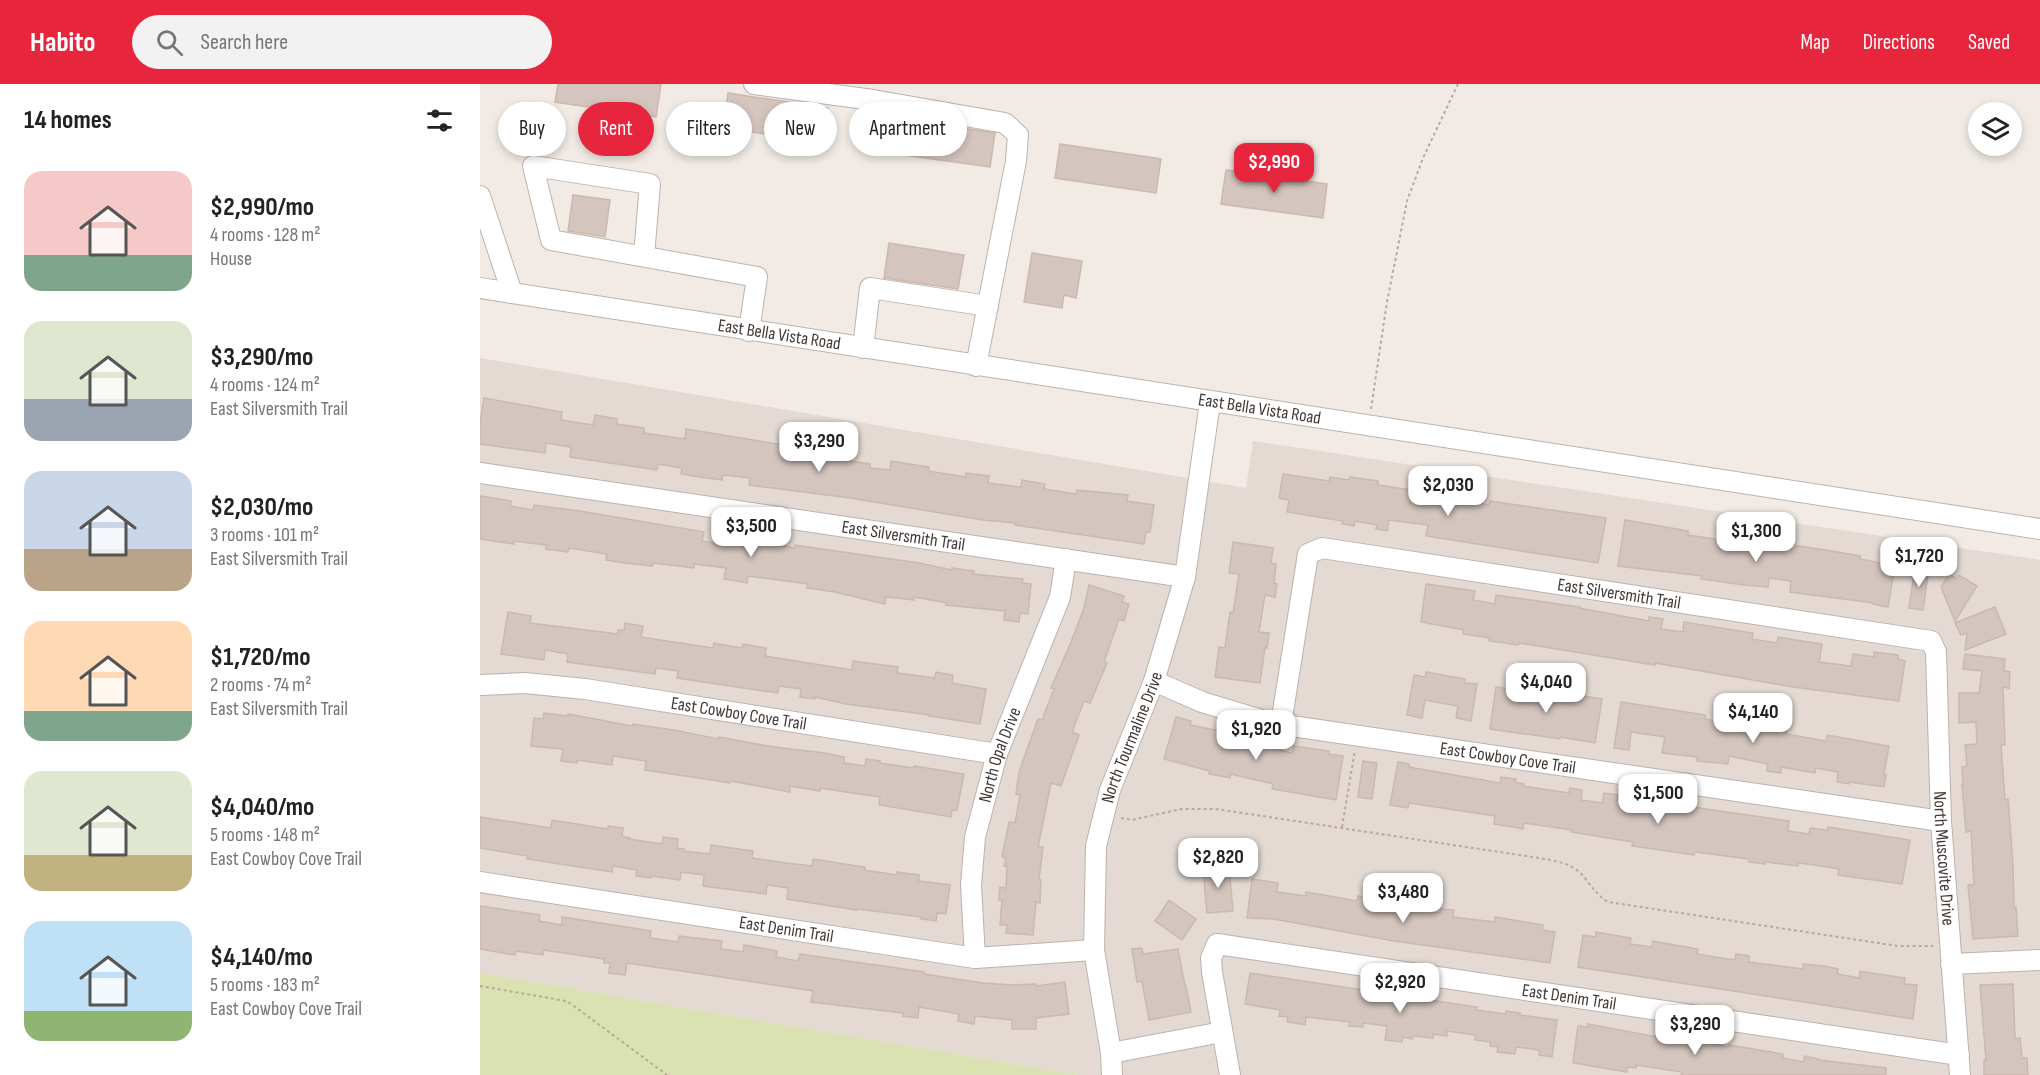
<!DOCTYPE html>
<meta charset="utf-8">
<style>
:root{--surface:#fff;--page:#f2f2f2;--text:#222;--muted:#767676;--accent:#e7253d}
body{margin:0;font-family:"Sofia Sans Condensed",sans-serif;background:var(--page);color:var(--text);height:100vh;display:flex;flex-direction:column;font-size:22px;white-space:nowrap}
*{box-sizing:border-box;margin:0}
p{font-size:20px;color:var(--muted)}
.icon{flex:none;width:33px;height:33px;fill:none;stroke:currentColor;stroke-width:2;stroke-linecap:round;stroke-linejoin:round}
.map{position:relative;flex:1;overflow:hidden}
.details{display:flex;flex-direction:column;background:var(--surface);width:480px}
.details>*{flex:none}
.guide{position:absolute;left:18px;top:18px;width:570px;height:54px;display:flex;gap:12px}
.tools{position:absolute;left:1488px;top:18px;display:grid;gap:12px}
.tools a{display:grid;place-items:center;width:54px;height:54px;border-radius:50%;background:var(--surface);box-shadow:0 3px 9px #0003;font-size:30px}
.price{position:absolute;translate:-50% -51px;padding:0 14px;border-radius:12px;background:#fff;color:#222;font-size:20px;line-height:39px;filter:drop-shadow(0 2px 3px #0008)}
.price::after{content:'';position:absolute;left:50%;top:36px;width:18px;height:14px;margin-left:-9px;background:inherit;clip-path:polygon(0 0,100% 0,50% 100%)}
.price.selected{background:var(--accent);color:#fff}
ul{padding:0;list-style:none}
li{display:flex;align-items:center;gap:18px;height:150px;padding:0 24px}
li span{display:grid;place-items:center;flex:none;width:168px;height:120px;border-radius:18px;color:#555}
li>.icon{margin-inline-start:auto}
span .icon{width:72px;height:72px;fill:#fffc;stroke-width:1}
li b{font-size:26px}
h2{display:flex;justify-content:space-between;align-items:center;height:72px;padding:0 24px;font-size:26px}
.chip{padding:0 21px;border-radius:27px;background:var(--surface);box-shadow:0 3px 9px #0003;font-size:21px;line-height:54px}
.chip.selected{background:var(--accent);color:#fff}
header{display:flex;align-items:center;gap:36px;box-sizing:border-box;height:84px;padding:0 30px;background:var(--accent);color:#fff}
header strong{font-size:28px}
nav{display:flex;gap:33px;margin-inline-start:auto;font-size:21px}
.search{width:420px;height:54px;background:var(--page);display:flex;align-items:center;gap:15px;box-sizing:border-box;padding:0 21px;border-radius:33px;color:var(--muted);font-size:22px}
main{display:flex;flex:1;min-height:0}
.map>svg:first-child{display:block}
.residential{fill:#e4dad3}
.green{fill:#d9e2b0}
.building{fill:#d4c5be;stroke:#cbb9af;stroke-width:1.5}
.lines{fill:none;stroke-linecap:round;stroke-linejoin:round}
.minor-casing{stroke:#beb2ab;stroke-width:22}
.path{stroke:#bca79b;stroke-width:2;stroke-dasharray:3 3;stroke-linecap:butt}
.minor{stroke:#fff;stroke-width:20}
.labels{text-anchor:middle;dominant-baseline:central;stroke-width:4.5;stroke-linejoin:round;paint-order:stroke}
.street-label{font-size:18px;fill:#423935;stroke:#fff}
</style>
<header>
<strong>Habito</strong>
<div class="search"><svg class="icon" aria-label="search" viewBox="0 0 24 24"><circle cx="10" cy="10" r="6"/><path d="M15 15l6 6"/></svg>Search here</div>
<nav><a>Map</a><a>Directions</a><a>Saved</a></nav>
</header>
<main>
<section class="details">
<h2>14 homes<svg class="icon" aria-label="filters" viewBox="0 0 24 24"><path d="M4 7h16M4 17h16"/><circle cx="9" cy="7" r="2"/><circle cx="15" cy="17" r="2"/></svg></h2>
<ul>
<li><span style="background:linear-gradient(#f6c9c9 70%,#7fa58c 0)"><svg class="icon" aria-label="home" viewBox="0 0 24 24"><path d="M3 11l9-7 9 7M6 9v11h12V9"/></svg></span><div><b>$2,990/mo</b><p>4 rooms · 128 m²</p><p>House</p></div></li>
<li><span style="background:linear-gradient(#dfe7d0 65%,#9aa5b1 0)"><svg class="icon" aria-label="home" viewBox="0 0 24 24"><path d="M3 11l9-7 9 7M6 9v11h12V9"/></svg></span><div><b>$3,290/mo</b><p>4 rooms · 124 m²</p><p>East Silversmith Trail</p></div></li>
<li><span style="background:linear-gradient(#c9d6e8 65%,#b9a48a 0)"><svg class="icon" aria-label="home" viewBox="0 0 24 24"><path d="M3 11l9-7 9 7M6 9v11h12V9"/></svg></span><div><b>$2,030/mo</b><p>3 rooms · 101 m²</p><p>East Silversmith Trail</p></div></li>
<li><span style="background:linear-gradient(#ffd9b3 75%,#7fa58c 0)"><svg class="icon" aria-label="home" viewBox="0 0 24 24"><path d="M3 11l9-7 9 7M6 9v11h12V9"/></svg></span><div><b>$1,720/mo</b><p>2 rooms · 74 m²</p><p>East Silversmith Trail</p></div></li>
<li><span style="background:linear-gradient(#dfe7d0 70%,#c2b280 0)"><svg class="icon" aria-label="home" viewBox="0 0 24 24"><path d="M3 11l9-7 9 7M6 9v11h12V9"/></svg></span><div><b>$4,040/mo</b><p>5 rooms · 148 m²</p><p>East Cowboy Cove Trail</p></div></li>
<li><span style="background:linear-gradient(#bfe0f5 75%,#8fb573 0)"><svg class="icon" aria-label="home" viewBox="0 0 24 24"><path d="M3 11l9-7 9 7M6 9v11h12V9"/></svg></span><div><b>$4,140/mo</b><p>5 rooms · 183 m²</p><p>East Cowboy Cove Trail</p></div></li>
</ul>
</section>
<div class="map">
<svg width="1560" height="991" viewBox="0 0 1560 991">
<rect width="100%" height="100%" fill="#f1eae5"/>
<polygon class="residential" points="0,274 766,404 773,357 1560,476 1560,991 598,991 0,889"/>
<polygon class="green" points="0,889 598,991 0,991"/>
<g class="building">
<polygon points="78,0 181,0 176,33 75,18"/>
<polygon points="248,9 348,24 343,58 243,44"/>
<polygon points="414,34 515,49 510,83 409,69"/>
<polygon points="580,60 681,75 676,109 575,94"/>
<polygon points="746,86 847,100 843,134 741,120"/>
<polygon points="93,111 130,116 125,153 88,147"/>
<polygon points="409,159 484,171 478,205 404,194"/>
<polygon points="552,169 602,177 596,214 584,211 582,224 544,218"/>
<polygon points="4,314 82,328 81,336 113,341 115,331 137,335 137,340 164,344 164,349 205,355 206,345 316,363 315,367 349,372 349,369 371,372 370,377 390,380 390,384 410,386 411,377 449,383 448,387 486,393 486,389 509,392 508,399 541,403 542,396 565,400 564,405 596,410 597,406 648,411 647,417 674,421 670,448 666,448 664,460 535,441 536,439 503,436 370,414 269,401 270,394 243,391 242,396 219,393 201,390 202,384 178,380 177,386 90,373 91,363 66,359 65,369 0,360 0,340"/>
<polygon points="803,390 849,397 850,393 869,396 870,393 898,397 898,401 938,407 938,404 956,406 955,411 967,413 966,418 986,421 987,417 1009,421 1010,417 1126,434 1118,479 946,452 948,441 909,436 907,447 896,445 897,441 875,437 874,442 862,440 863,437 807,428 809,416 799,414"/>
<polygon points="0,412 31,417 30,422 53,426 54,421 100,427 224,448 222,457 249,461 250,451 291,457 291,460 315,464 315,461 439,479 472,486 472,484 494,487 493,490 543,495 542,499 551,500 548,530 540,529 539,538 524,536 525,527 466,521 467,519 434,513 434,516 406,513 405,520 355,508 327,504 328,500 268,492 267,499 244,495 246,484 214,480 214,484 173,479 172,482 144,479 126,476 127,470 89,464 88,468 66,465 66,461 34,457 34,460 0,455"/>
<polygon points="1145,436 1208,447 1208,451 1248,457 1249,452 1346,466 1380,472 1380,475 1415,482 1408,523 1393,520 1394,519 1310,508 1311,497 1289,494 1288,503 1264,501 1221,495 1222,492 1138,482"/>
<polygon points="753,458 793,464 791,479 796,480 794,499 797,500 795,513 785,511 779,548 789,549 787,564 785,563 780,599 735,593 739,563 745,564 750,528 753,529 759,490 749,489"/>
<polygon points="1435,482 1449,484 1443,526 1429,524"/>
<polygon points="1469,490 1477,495 1479,491 1497,502 1475,537 1461,503"/>
<polygon points="946,500 995,507 993,516 1015,520 1016,511 1100,523 1099,524 1169,537 1169,533 1183,535 1181,545 1203,548 1204,538 1273,549 1272,555 1297,559 1298,553 1342,560 1339,578 1371,582 1373,570 1394,573 1394,568 1418,571 1418,575 1425,577 1419,617 1313,603 1175,579 1175,581 1039,559 1038,561 1009,557 1010,554 983,550 984,546 941,538"/>
<polygon points="609,501 644,512 642,518 649,520 644,537 639,535 624,578 627,579 610,619 604,617 592,648 599,651 581,702 571,699 558,763 563,763 559,796 561,796 560,819 556,818 553,851 526,849 527,841 520,841 522,816 519,816 520,803 526,804 527,782 524,782 526,774 522,773 529,738 535,739 540,711 536,710 539,688 558,635 562,636 574,605 571,604 591,558 604,524"/>
<polygon points="1515,523 1526,550 1485,566 1487,549 1481,551 1475,539"/>
<polygon points="28,528 51,532 50,539 138,550 138,546 144,546 145,539 163,542 161,553 233,564 234,559 262,564 263,560 286,564 285,572 372,586 373,577 418,583 417,589 455,594 456,588 473,591 472,599 506,605 500,640 449,632 450,631 366,620 335,613 335,615 320,613 321,605 299,602 298,609 197,594 198,587 176,584 175,590 87,578 88,570 65,566 64,576 21,570"/>
<polygon points="1485,570 1525,575 1524,587 1530,588 1529,604 1523,603 1525,661 1521,661 1525,715 1528,715 1533,780 1534,823 1536,823 1538,852 1493,855 1488,801 1494,801 1491,747 1486,748 1482,701 1483,701 1482,683 1487,682 1485,661 1497,660 1496,638 1479,639 1479,609 1499,609 1502,587 1483,585"/>
<polygon points="946,588 985,595 984,599 997,600 991,637 976,634 978,622 945,616 942,634 927,631 934,591 945,593"/>
<polygon points="1016,603 1049,607 1049,604 1122,615 1115,659 1080,653 1080,655 1010,645"/>
<polygon points="1141,618 1226,631 1225,635 1251,640 1252,637 1277,641 1278,637 1307,642 1306,650 1346,657 1347,651 1409,662 1404,690 1406,691 1404,703 1370,698 1369,700 1357,698 1358,688 1336,684 1335,689 1301,683 1301,689 1287,687 1288,680 1249,672 1248,680 1217,677 1217,673 1182,669 1185,653 1151,648 1149,666 1134,664"/>
<polygon points="64,629 88,632 88,630 152,642 153,640 194,646 238,655 239,653 294,663 345,669 364,673 364,679 385,682 386,675 400,677 400,679 434,684 434,682 484,690 477,726 472,726 471,733 399,721 400,713 372,709 340,704 340,707 310,702 310,708 251,697 250,699 232,696 165,686 166,677 133,672 132,681 97,676 97,679 81,677 83,665 51,662 54,634 63,635"/>
<polygon points="696,633 711,637 710,641 745,648 743,658 763,662 764,658 812,669 814,662 849,667 848,670 863,672 856,716 792,705 793,700 751,690 750,694 729,690 730,687 684,675"/>
<polygon points="883,677 897,679 892,715 878,713"/>
<polygon points="918,678 929,680 929,683 1020,699 1021,693 1036,695 1035,698 1044,700 1043,702 1089,709 1090,704 1102,706 1101,716 1122,719 1124,709 1138,711 1136,721 1157,724 1158,717 1193,721 1193,720 1309,737 1308,747 1329,750 1330,744 1348,746 1348,743 1430,756 1422,800 1358,791 1359,785 1335,781 1319,779 1318,782 1285,778 1285,780 1269,778 1269,775 1215,768 1214,771 1152,762 1153,758 1091,748 1092,746 1044,739 1043,745 1014,740 1015,732 929,719 928,724 910,721"/>
<polygon points="0,733 71,744 72,736 128,745 128,742 143,744 142,752 150,754 149,755 182,760 183,753 198,755 197,764 204,765 204,767 230,770 231,761 273,767 272,774 306,779 332,782 333,775 385,783 384,786 417,791 417,788 439,791 439,797 470,801 466,830 457,829 456,837 441,835 442,833 377,825 377,826 307,815 308,804 287,801 286,810 223,802 224,791 201,788 200,796 171,792 171,794 156,792 157,786 133,782 132,788 47,775 48,772 0,764"/>
<polygon points="749,782 753,827 727,829 723,784"/>
<polygon points="772,795 798,799 797,808 826,812 826,808 877,817 878,812 904,816 903,822 960,829 960,825 974,826 973,833 1015,838 1015,833 1063,841 1062,846 1075,848 1070,879 914,857 794,835 767,834"/>
<polygon points="689,816 716,835 702,856 675,837"/>
<polygon points="0,822 60,831 59,837 82,841 82,833 171,847 170,854 198,858 199,852 242,857 241,865 263,868 264,861 297,867 296,873 318,877 320,870 444,888 444,890 503,899 532,901 556,900 556,902 585,898 589,930 556,934 556,945 532,945 532,936 495,932 494,940 478,937 479,930 439,923 438,934 423,932 423,929 331,918 333,907 195,886 147,879 145,891 129,889 130,879 124,879 124,875 64,866 63,871 36,867 35,871 0,865"/>
<polygon points="1116,848 1151,854 1150,860 1172,863 1173,857 1218,865 1217,870 1241,874 1255,876 1256,870 1269,872 1269,878 1323,885 1323,880 1345,882 1358,885 1357,890 1379,894 1380,887 1425,894 1424,900 1437,901 1433,935 1098,883 1103,851 1116,853"/>
<polygon points="662,864 663,870 698,865 705,902 706,902 711,928 669,936 662,897 657,898 652,865"/>
<polygon points="770,889 997,923 996,926 1026,930 1026,927 1040,929 1040,931 1077,936 1072,973 1059,971 1059,966 1036,963 1035,970 1017,968 1018,963 1010,962 1011,958 995,956 995,951 967,947 967,952 953,950 953,954 933,952 932,955 923,953 922,958 905,956 907,942 883,939 883,943 869,942 870,938 826,933 825,941 807,938 808,933 799,932 800,926 765,920"/>
<polygon points="1533,900 1535,955 1540,954 1542,974 1547,974 1548,991 1504,991 1504,976 1506,976 1500,901"/>
<polygon points="1108,940 1177,953 1178,950 1249,963 1249,961 1303,970 1303,974 1323,978 1325,972 1339,975 1339,976 1406,984 1406,991 1201,991 1202,988 1156,981 1156,984 1147,983 1147,988 1093,979 1098,942 1108,943"/>
</g>
<g class="lines">
<defs>
<g id="minor">
<polyline points="274,0 393,16 525,39 538,51 536,77 496,282"/>
<polyline points="0,112 32,209"/>
<polyline points="164,172 170,100 53,82 71,156 277,193 269,247"/>
<path id="s1" d="M0,204l1560,241"/>
<polyline points="383,264 390,204 508,222"/>
<path id="s2" d="M0,389l705,104"/>
<path id="s3" d="M674,597l48,21 69,21 670,98"/>
<path id="s4" d="M0,601l45,-2 60,6 412,65"/>
<path id="s5" d="M801,640l27,-170 14,-6 609,93 5,11 5,169 19,254"/>
<path id="s6" d="M0,798l495,76 119,-8"/>
<path id="s7" d="M495,874l-4,-73 4,-48 22,-83 63,-157 6,-38"/>
<polyline points="1471,880 1560,876"/>
<polyline points="631,969 742,948"/>
<path id="s8" d="M632,991l-1,-22 -17,-103 2,-104 14,-56 44,-109 31,-104 25,-175"/>
<path id="s9" d="M750,991l-18,-103 -1,-14 6,-14 742,111"/>
</g>
</defs>
<use href="#minor" class="minor-casing"/>
<g class="path">
<polyline points="891,325 907,218 927,117 943,74 978,0"/>
<path d="M641,734l11,2 49,-11h35l323,49c17,3 34,5 45,19 8,10 13,18 24,25l290,44h35"/>
<polyline points="862,743 875,666"/>
<polyline points="0,902 86,917 94,922 187,991"/>
</g>
<use href="#minor" class="minor"/>
</g>
<g class="labels">
<g class="street-label">
<text stroke="none"><textPath href="#s1" startOffset="303">East Bella Vista Road</textPath></text>
<text stroke="none"><textPath href="#s1" startOffset="789">East Bella Vista Road</textPath></text>
<text stroke="none"><textPath href="#s2" startOffset="428">East Silversmith Trail</textPath></text>
<text stroke="none"><textPath href="#s5" startOffset="488">East Silversmith Trail</textPath></text>
<text stroke="none"><textPath href="#s4" startOffset="261">East Cowboy Cove Trail</textPath></text>
<text stroke="none"><textPath href="#s8" startOffset="345">North Tourmaline Drive</textPath></text>
<text stroke="none"><textPath href="#s7" startOffset="207">North Opal Drive</textPath></text>
<text stroke="none"><textPath href="#s3" startOffset="364">East Cowboy Cove Trail</textPath></text>
<text stroke="none"><textPath href="#s5" startOffset="1022">North Muscovite Drive</textPath></text>
<text stroke="none"><textPath href="#s6" startOffset="310">East Denim Trail</textPath></text>
<text stroke="none"><textPath href="#s9" startOffset="490">East Denim Trail</textPath></text>
</g>
</g>
</svg>
<div class="tools">
<a><svg class="icon" aria-label="layers" viewBox="0 0 24 24"><path d="M12 4l9 5-9 5-9-5zM3 14l9 5 9-5"/></svg></a>
</div>
<b class="price selected" style="left:794px;top:110px">$2,990</b>
<b class="price" style="left:339px;top:389px">$3,290</b>
<b class="price" style="left:968px;top:433px">$2,030</b>
<b class="price" style="left:271px;top:474px">$3,500</b>
<b class="price" style="left:1276px;top:479px">$1,300</b>
<b class="price" style="left:1439px;top:504px">$1,720</b>
<b class="price" style="left:1066px;top:630px">$4,040</b>
<b class="price" style="left:1273px;top:660px">$4,140</b>
<b class="price" style="left:776px;top:677px">$1,920</b>
<b class="price" style="left:1178px;top:741px">$1,500</b>
<b class="price" style="left:738px;top:805px">$2,820</b>
<b class="price" style="left:923px;top:840px">$3,480</b>
<b class="price" style="left:920px;top:930px">$2,920</b>
<b class="price" style="left:1215px;top:972px">$3,290</b>
<div class="guide">
<a class="chip">Buy</a>
<a class="chip selected">Rent</a>
<a class="chip">Filters</a>
<a class="chip">New</a>
<a class="chip">Apartment</a>
</div>
</div>
</main>
